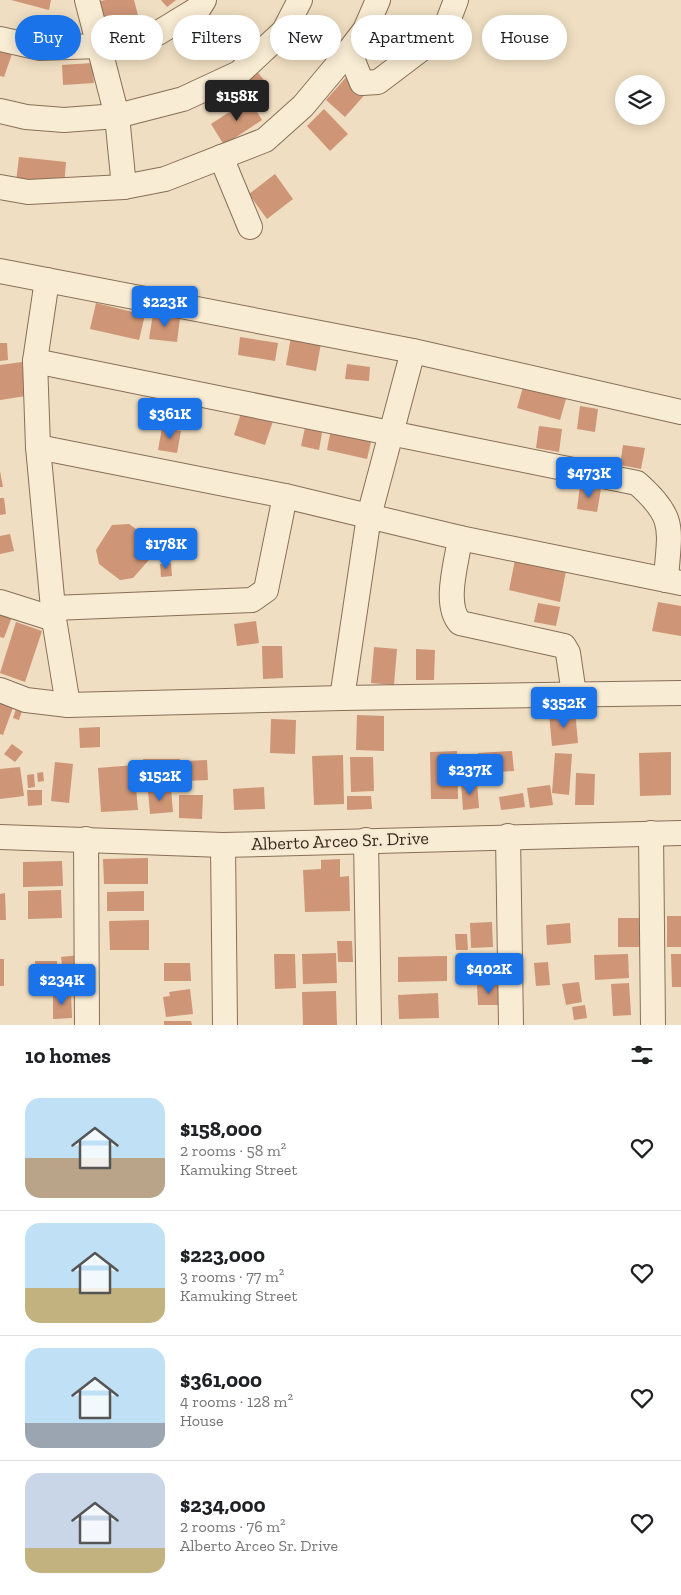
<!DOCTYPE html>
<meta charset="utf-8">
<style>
:root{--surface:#fff;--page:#f6f6f6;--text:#202124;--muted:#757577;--line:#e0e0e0;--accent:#1a73e8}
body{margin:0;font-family:"Zilla Slab",serif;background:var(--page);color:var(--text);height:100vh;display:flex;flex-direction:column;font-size:19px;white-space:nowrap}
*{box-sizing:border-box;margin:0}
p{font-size:16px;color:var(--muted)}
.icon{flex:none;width:28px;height:28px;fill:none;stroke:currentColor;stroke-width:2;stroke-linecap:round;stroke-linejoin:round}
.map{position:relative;height:1025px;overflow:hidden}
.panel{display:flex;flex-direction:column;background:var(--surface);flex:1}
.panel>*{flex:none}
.guide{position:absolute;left:15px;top:15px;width:651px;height:45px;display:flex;gap:10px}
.controls{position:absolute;left:615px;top:75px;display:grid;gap:10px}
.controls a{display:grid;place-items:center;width:50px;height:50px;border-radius:50%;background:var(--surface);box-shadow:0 2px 12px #0003;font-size:25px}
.price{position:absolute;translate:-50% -42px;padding:0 11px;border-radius:5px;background:var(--accent);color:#fff;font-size:16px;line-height:32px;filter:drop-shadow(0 1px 2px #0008)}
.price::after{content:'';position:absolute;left:50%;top:30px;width:15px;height:11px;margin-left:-8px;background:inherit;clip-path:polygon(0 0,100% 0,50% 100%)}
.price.current{background:#222;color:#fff}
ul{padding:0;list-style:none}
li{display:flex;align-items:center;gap:15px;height:125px;padding:0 25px}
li+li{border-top:1px solid var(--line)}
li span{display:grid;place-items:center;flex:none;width:140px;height:100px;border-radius:15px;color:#555}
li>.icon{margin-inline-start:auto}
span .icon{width:60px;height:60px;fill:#fffc;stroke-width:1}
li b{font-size:21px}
h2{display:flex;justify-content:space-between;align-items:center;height:60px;padding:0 25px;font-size:21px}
.chip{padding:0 18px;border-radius:22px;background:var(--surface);box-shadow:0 2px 12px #0003;font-size:18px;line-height:45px}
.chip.current{background:var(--accent);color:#fff}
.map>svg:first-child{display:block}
.building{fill:#ce9576}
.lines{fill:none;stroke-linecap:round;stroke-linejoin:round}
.minor-casing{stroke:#886f58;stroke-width:26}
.minor{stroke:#f9ecd4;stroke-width:24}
.labels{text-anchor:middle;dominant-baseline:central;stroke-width:5;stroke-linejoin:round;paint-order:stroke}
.street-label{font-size:18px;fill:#38281d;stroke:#f6e9d1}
</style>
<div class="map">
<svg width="681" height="1025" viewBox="0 0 681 1025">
<rect width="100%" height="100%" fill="#efdec1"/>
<g class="building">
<polygon points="11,0 51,0 49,10"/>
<polygon points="106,0 134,0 140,23 107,31 100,1"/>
<polygon points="161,0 176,0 167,7"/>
<polygon points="0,47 13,51 4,77 0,76"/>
<polygon points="92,63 94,83 63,85 62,65"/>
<polygon points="251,64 268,85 250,99 234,79"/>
<polygon points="349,74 368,91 345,117 326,100"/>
<polygon points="249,99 262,120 224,145 211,124"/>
<polygon points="324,109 348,134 330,151 307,126"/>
<polygon points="19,157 66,162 64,187 16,182"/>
<polygon points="275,174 293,199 267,219 249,194"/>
<polygon points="96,303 145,315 139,340 90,329"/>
<polygon points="153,314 180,318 177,342 149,339"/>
<polygon points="240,337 278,343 275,361 238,355"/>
<polygon points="291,337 321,343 316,371 286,365"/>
<polygon points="0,343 7,343 8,360 0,361"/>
<polygon points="22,362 26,396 0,400 0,365"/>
<polygon points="347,364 370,367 369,381 345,379"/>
<polygon points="523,387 566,399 560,420 517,408"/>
<polygon points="580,406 598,409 595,432 577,429"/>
<polygon points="242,410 273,421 265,445 234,435"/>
<polygon points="306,423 323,427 319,450 301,446"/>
<polygon points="539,426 562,429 559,452 536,448"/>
<polygon points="162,428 181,431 177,453 158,450"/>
<polygon points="331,429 372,438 367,459 327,450"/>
<polygon points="623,445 645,448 641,469 620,465"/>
<polygon points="0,471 3,487 0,487"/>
<polygon points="580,486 601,489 597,512 577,509"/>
<polygon points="0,498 4,498 6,514 0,515"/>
<polygon points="129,524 153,541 155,553 133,578 120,580 99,564 96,550 112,525"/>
<polygon points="10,534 14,551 0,554 0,536"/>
<polygon points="515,560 566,571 560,602 509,590"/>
<polygon points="171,563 172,576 161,577 160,564"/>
<polygon points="658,602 681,606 681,636 652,631"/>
<polygon points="538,603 560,607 556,626 534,622"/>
<polygon points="0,610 13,614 4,638 0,637"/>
<polygon points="256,621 259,643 237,646 234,624"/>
<polygon points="16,622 42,631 25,682 0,673"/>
<polygon points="262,646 282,646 283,678 263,679"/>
<polygon points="374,647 397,649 394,685 371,683"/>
<polygon points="416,649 435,650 434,680 416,680"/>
<polygon points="0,697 15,702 3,735 0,734"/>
<polygon points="18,703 24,705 19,720 13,718"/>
<polygon points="575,711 578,743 552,746 549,714"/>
<polygon points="357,715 384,716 384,751 356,750"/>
<polygon points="271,719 296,720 295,754 270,753"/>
<polygon points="100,727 100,747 80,748 79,728"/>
<polygon points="12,744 23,752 15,762 4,754"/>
<polygon points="457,751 458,799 431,799 430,752"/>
<polygon points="512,751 514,771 479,773 478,753"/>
<polygon points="671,752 671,795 640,796 639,753"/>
<polygon points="555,753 572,754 569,795 552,793"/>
<polygon points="343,755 344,804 314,805 312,756"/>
<polygon points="350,757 373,757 374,791 351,792"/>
<polygon points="143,759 180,759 180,786 143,787"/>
<polygon points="207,760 208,780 186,781 185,761"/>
<polygon points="55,762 73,764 69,803 51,801"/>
<polygon points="134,765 138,810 101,812 98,768"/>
<polygon points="20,767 24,796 0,799 0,769"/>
<polygon points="43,772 44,781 38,782 37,773"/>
<polygon points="576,773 595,774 594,805 575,805"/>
<polygon points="34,774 35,787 28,788 27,775"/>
<polygon points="477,782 479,808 463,810 461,783"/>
<polygon points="550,785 553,805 530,808 527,788"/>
<polygon points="264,787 265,809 234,810 233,789"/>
<polygon points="171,789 173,812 150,814 148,791"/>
<polygon points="27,790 42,790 42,805 28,806"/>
<polygon points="523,793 525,807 501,810 499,797"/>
<polygon points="179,795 203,795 202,819 179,818"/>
<polygon points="347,796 371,796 372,809 347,810"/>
<polygon points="148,858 148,884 104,884 103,859"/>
<polygon points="340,859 340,877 349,876 350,911 305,912 303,870 321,869 321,860"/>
<polygon points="62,861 63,886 23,887 23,862"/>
<polygon points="61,890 62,918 28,919 28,891"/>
<polygon points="144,891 144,911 107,911 107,892"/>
<polygon points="5,893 6,920 0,920 0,894"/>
<rect x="667" y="916" width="14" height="31"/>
<polygon points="618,918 642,918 641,947 618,947"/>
<polygon points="149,920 149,950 110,950 109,921"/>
<polygon points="492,922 493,947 471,948 470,923"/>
<polygon points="570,923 571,943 547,945 546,925"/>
<polygon points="455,934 467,934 468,950 456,950"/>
<polygon points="337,941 352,941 353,962 338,962"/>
<polygon points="336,953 337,983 303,984 302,954"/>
<polygon points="274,954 295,954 296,988 275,989"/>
<polygon points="628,954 629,978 595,980 594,955"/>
<polygon points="671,954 681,954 681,987 672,987"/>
<polygon points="79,955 82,982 64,984 61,957"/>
<polygon points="447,956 447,981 398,982 398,957"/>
<rect x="0" y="959" width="4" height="27"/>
<polygon points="35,961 57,961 58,983 36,984"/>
<polygon points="548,962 550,985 536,986 534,963"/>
<polygon points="164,963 190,963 191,981 164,981"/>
<polygon points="579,982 582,1002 566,1005 562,984"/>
<polygon points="629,983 631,1015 613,1016 611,984"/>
<polygon points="477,985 501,985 502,1005 478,1005"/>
<polygon points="190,989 193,1014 166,1017 163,997 170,996 169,992"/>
<polygon points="336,991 337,1025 303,1025 302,992"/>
<polygon points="71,993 72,1018 53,1019 53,994"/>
<polygon points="438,993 439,1018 399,1019 398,995"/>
<polygon points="585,1005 587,1018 574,1020 572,1007"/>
<polygon points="164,1021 191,1021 192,1025 164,1025"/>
</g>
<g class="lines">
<defs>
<g id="minor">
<polyline points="87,0 117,116 124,187"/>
<polyline points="0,39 40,48 99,46 123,43 158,33 199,8 204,0"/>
<polyline points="349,51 362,83 378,82 444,32 456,0"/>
<polyline points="0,111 26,117 64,120 117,116 183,99 239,73 284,31 300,0"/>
<polyline points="221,157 250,227"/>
<polyline points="0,187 28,192 124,187 165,179 265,140 303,106 349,51 365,30 378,0"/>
<polyline points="0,271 413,351 681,412"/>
<polyline points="47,280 35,361 38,447 54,619 68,705"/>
<path d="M35,361l602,122c41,36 32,47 29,97"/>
<polyline points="38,447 285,496 460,538 681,583"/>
<path d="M460,538c-3,24 -17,66 0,85l104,23 4,7 6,41"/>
<polyline points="0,602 54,619"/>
<polyline points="53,608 252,600 266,590 285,496"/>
<polyline points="0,690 26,700 68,705 342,698 681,693"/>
<polyline points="342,698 369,516 413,351"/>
<polyline points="651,833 653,1025"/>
<polyline points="508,836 511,1025"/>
<polyline points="0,837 223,845 681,833"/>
<polyline points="86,839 87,1025"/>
<polyline points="366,840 369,1025"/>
<polyline points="223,845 225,1025"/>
</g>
</defs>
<use href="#minor" class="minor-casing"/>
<use href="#minor" class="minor"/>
</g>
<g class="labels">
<g class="street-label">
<text transform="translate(340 841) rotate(-2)">Alberto Arceo Sr. Drive</text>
</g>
</g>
</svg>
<div class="controls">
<a><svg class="icon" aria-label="layers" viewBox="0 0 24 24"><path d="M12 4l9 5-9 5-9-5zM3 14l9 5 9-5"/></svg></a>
</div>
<b class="price current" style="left:237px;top:122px">$158K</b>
<b class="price" style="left:165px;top:328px">$223K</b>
<b class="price" style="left:170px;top:440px">$361K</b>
<b class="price" style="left:589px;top:499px">$473K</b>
<b class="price" style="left:166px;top:570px">$178K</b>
<b class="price" style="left:564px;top:729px">$352K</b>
<b class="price" style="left:470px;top:796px">$237K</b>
<b class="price" style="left:160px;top:802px">$152K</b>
<b class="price" style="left:489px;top:995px">$402K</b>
<b class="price" style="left:62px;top:1006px">$234K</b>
<div class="guide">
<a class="chip current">Buy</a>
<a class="chip">Rent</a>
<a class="chip">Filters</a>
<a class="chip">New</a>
<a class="chip">Apartment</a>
<a class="chip">House</a>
</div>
</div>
<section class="panel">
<h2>10 homes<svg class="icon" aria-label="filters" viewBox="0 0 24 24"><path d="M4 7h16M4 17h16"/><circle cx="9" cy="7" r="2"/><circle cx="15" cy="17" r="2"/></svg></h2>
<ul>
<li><span style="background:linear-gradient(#bfe0f5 60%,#b9a48a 0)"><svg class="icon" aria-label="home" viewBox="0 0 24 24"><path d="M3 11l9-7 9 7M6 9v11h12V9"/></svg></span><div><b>$158,000</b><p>2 rooms · 58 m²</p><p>Kamuking Street</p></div><svg class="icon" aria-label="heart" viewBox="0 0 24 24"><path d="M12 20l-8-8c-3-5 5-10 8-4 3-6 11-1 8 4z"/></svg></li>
<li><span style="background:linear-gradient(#bfe0f5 65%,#c2b280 0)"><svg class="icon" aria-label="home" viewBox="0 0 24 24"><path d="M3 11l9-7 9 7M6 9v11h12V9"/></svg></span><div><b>$223,000</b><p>3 rooms · 77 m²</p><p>Kamuking Street</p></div><svg class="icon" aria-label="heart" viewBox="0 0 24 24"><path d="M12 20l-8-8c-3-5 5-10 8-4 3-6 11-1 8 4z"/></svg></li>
<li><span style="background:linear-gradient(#bfe0f5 75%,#9aa5b1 0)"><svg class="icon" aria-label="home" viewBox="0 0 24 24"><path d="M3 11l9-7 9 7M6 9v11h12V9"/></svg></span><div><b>$361,000</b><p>4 rooms · 128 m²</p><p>House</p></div><svg class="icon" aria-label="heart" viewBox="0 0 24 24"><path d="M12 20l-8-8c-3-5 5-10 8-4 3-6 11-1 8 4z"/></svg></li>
<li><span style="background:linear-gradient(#c9d6e8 75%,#c2b280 0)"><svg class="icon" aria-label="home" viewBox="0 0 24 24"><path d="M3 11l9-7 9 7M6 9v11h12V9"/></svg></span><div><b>$234,000</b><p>2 rooms · 76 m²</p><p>Alberto Arceo Sr. Drive</p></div><svg class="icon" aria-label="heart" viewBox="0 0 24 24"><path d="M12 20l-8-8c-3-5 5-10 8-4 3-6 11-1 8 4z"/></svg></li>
</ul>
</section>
